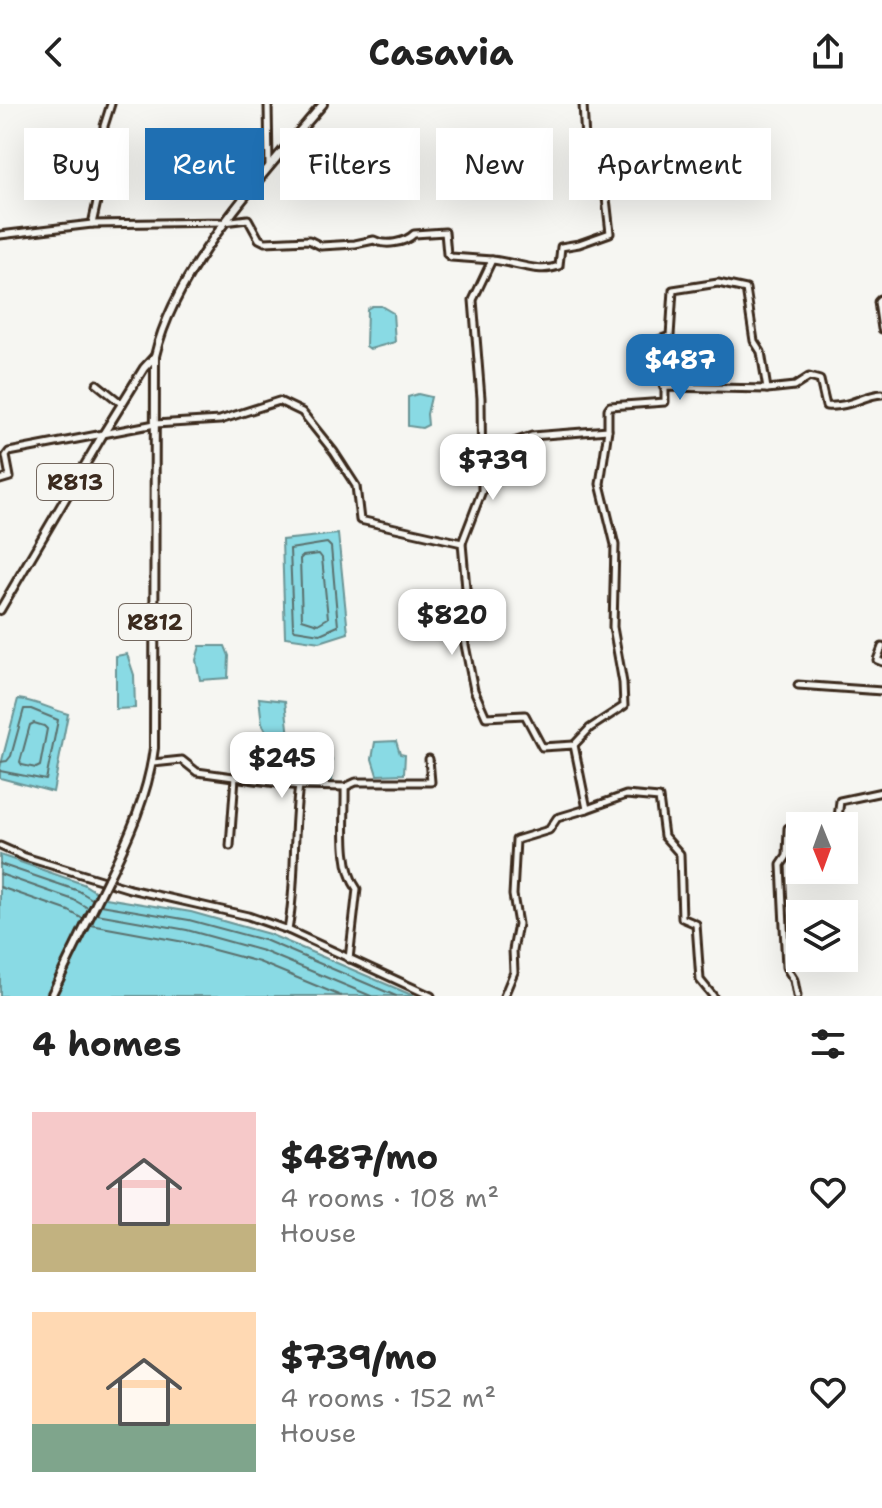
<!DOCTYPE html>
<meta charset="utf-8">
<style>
:root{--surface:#fff;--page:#f6f6f6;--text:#222;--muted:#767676;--accent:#1f6fb2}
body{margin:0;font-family:"Shantell Sans",sans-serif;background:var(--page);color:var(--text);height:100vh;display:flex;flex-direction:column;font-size:30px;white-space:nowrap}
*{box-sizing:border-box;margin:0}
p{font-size:26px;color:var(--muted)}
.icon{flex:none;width:44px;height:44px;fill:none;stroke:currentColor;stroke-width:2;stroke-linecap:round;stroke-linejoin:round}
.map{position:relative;height:892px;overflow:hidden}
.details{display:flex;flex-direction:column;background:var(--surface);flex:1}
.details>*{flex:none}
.hud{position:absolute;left:24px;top:24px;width:834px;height:72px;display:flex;gap:16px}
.needle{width:52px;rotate:179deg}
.tools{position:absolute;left:786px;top:708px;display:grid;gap:16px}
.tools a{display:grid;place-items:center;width:72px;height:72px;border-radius:0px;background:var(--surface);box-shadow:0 8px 32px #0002;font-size:40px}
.price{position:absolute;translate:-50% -68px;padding:0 18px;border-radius:16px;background:#fff;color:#222;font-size:26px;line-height:52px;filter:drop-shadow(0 2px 4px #0008)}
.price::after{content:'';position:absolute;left:50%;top:48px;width:24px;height:18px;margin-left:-12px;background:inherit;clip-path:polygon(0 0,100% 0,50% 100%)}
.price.on{background:var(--accent);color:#fff}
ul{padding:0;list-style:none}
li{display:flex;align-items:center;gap:24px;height:200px;padding:0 32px}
li span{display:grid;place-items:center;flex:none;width:224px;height:160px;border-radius:0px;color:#555}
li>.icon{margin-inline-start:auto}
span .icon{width:96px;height:96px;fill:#fffc;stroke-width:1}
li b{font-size:34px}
h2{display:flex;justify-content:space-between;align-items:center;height:96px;padding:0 32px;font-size:34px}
.chip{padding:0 28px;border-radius:0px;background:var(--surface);box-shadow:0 8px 32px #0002;font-size:28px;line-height:72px}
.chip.on{background:var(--accent);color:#fff}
header{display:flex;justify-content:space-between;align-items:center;height:104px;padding:0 32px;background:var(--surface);font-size:36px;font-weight:700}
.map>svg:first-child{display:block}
.water{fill:#89dae4;stroke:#6a9495;stroke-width:2}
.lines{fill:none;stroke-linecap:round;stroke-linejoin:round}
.shore{stroke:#5a706d;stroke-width:2}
.minor-casing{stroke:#3b2a1e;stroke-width:11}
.major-casing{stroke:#3b2a1e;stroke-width:12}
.minor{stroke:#f6f6f2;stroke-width:5}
.major{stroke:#f6f6f2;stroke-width:6}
.major-bridge-casing{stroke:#3b2a1e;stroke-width:12;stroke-linecap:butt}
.major-bridge{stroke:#f6f6f2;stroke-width:6}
.labels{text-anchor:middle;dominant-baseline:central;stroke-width:6;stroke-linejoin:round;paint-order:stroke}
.shield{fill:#f6f6f2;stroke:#73675e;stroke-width:2}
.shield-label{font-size:22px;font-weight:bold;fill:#3b2a1e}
</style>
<header><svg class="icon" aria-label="back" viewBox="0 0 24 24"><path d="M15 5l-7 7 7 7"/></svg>Casavia<svg class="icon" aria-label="share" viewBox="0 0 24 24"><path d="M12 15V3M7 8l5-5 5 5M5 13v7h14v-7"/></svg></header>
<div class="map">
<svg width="882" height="892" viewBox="0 0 882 892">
<rect width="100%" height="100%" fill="#f6f6f2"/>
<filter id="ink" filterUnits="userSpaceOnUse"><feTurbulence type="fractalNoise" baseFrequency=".0125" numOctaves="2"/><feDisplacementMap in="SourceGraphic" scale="16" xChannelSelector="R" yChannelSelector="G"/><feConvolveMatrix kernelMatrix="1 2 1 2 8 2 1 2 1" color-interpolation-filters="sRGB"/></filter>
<g filter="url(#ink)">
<g class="water">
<polygon points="372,202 381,202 393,209 395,238 370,245 366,242 367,205"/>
<polygon points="418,290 431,293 427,310 428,321 422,324 408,322 408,293"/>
<polygon points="338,430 348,529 320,538 285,533 282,436"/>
<polygon points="200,542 225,542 229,552 228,574 200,576 196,556"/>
<polygon points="127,550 134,571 135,604 116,605 116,552"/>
<polygon points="259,594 285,597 290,642 275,642 262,620"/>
<path d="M18,595c17,2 33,10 50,15l-15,78 -53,-14v-10z"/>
<polygon points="396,637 400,650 405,651 404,670 377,671 372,655 375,638"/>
<polygon points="325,649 332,655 331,678 318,680 293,677 295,650"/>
<polygon points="0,751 83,780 106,794 191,808 269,830 414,892 0,892"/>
</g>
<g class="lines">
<g class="shore">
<polygon points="327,439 331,443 338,522 320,530 295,526 293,523 290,445"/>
<polygon points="319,450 322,454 328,514 318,520 302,515 300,455 303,452"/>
<polygon points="34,619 44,622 47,625 40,662 36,664 22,661 20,658 30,621"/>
<polyline points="0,658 7,657 11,652 24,605 31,605 58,616 46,676 0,667"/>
<polyline points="0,760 79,787 92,795"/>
<polyline points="0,770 74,796 88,804"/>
<polyline points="0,783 69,807 83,815"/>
<polyline points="101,801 189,816 267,837 396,892"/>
<polyline points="97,810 187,826 263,847 371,892"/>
<polyline points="91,821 184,838 259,858 341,892"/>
</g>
<defs>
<g id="minor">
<polyline points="268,0 269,62"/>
<polyline points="92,120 103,71 111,68 116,59 104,46 104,22 111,0"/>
<path d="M0,131l92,-11 132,-2 24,-3 11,20 6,3 44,-2 12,6 34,-2 19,-4c11,6 31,3 40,-6l31,-2 2,22 4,3 41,3"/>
<polyline points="882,194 878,198 882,225"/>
<polyline points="97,280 122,300"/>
<polyline points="664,283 650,239 670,232 673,186 718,179 746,185 754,237 761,248 767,285"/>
<path d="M480,349l52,-17 76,-6v-21l2,-3 55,-4v-15l102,2 28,-3 14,-9 11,3 6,26c24,2 37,-11 56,-12"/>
<polyline points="0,376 10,373 6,352 9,348 155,320 220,316 279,297 302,308 334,348 356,382 360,416 462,439 467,496 464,536 474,586 486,613 525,611 542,643 574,641 587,705 626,691 659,694 664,732 680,750 682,814 696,820 700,876 713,892"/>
<path d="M462,439l20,-52 -1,-93 -8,-98 19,-40c23,2 46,14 67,6l2,-19 18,-3 31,-11 -4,-35 -20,-39 -3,-55"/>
<polyline points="882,543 877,556 882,558"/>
<polyline points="798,581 882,587"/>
<polyline points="574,641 590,624 624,602 623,579 613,523 615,441 600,380 608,326"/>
<path d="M153,659l29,-3 15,12 102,14c-7,48 -2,96 -11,144"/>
<polyline points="299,682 345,683 356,678 431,678 429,655"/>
<path d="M345,683c1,31 -6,77 12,102l-8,70"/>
<polyline points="833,722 837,722 840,697 882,688"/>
<polyline points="0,742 25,753 130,785 248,812 288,826 431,892"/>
<polyline points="230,742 235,673"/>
<polyline points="504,892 514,868 513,846 518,820 513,791 516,736 549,726 557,714 587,705"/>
<polyline points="797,892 794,876 786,863 781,761 787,752 788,724 800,724"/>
</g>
<g id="major">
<polyline points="0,506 102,332 144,264 155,252"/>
<path d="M108,775c21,-42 40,-84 46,-131l1,-392c20,-88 110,-184 168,-252"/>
</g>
</defs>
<use href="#minor" class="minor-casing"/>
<use href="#major" class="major-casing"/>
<use href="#minor" class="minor"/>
<use href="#major" class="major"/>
<defs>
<polyline id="major-bridge" points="51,892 108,775"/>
</defs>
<use href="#major-bridge" class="major-bridge-casing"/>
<use href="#major-bridge" class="major-bridge"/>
</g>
</g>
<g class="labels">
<g class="shield">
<rect x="37" y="360" width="76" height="36" rx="6"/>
<rect x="119" y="500" width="72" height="36" rx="6"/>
</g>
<g class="shield-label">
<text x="75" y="378">R813</text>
<text x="155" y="518">R812</text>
</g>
</g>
</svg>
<div class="tools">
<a><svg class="needle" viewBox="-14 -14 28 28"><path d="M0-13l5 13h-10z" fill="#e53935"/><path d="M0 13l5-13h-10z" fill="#767676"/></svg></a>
<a><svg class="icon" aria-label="layers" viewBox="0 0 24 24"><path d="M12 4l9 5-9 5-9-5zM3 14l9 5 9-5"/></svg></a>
</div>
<b class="price on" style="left:680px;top:298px">$487</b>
<b class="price" style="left:493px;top:398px">$739</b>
<b class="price" style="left:452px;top:553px">$820</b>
<b class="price" style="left:282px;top:696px">$245</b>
<div class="hud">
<a class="chip">Buy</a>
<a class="chip on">Rent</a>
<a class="chip">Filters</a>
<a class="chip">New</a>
<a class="chip">Apartment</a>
</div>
</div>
<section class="details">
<h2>4 homes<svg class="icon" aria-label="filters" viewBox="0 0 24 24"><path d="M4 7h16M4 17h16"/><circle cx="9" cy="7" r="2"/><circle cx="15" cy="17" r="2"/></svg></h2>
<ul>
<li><span style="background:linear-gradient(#f6c9c9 70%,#c2b280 0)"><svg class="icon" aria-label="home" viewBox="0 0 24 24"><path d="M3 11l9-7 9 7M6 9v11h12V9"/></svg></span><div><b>$487/mo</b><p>4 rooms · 108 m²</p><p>House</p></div><svg class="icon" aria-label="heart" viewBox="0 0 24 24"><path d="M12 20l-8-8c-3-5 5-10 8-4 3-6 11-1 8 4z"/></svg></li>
<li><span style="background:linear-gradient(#ffd9b3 70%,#7fa58c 0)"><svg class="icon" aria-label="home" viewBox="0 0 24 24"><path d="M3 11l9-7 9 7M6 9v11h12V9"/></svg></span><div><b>$739/mo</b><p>4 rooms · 152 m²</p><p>House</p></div><svg class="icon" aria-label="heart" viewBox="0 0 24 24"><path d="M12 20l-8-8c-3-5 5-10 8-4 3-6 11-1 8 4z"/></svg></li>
</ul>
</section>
